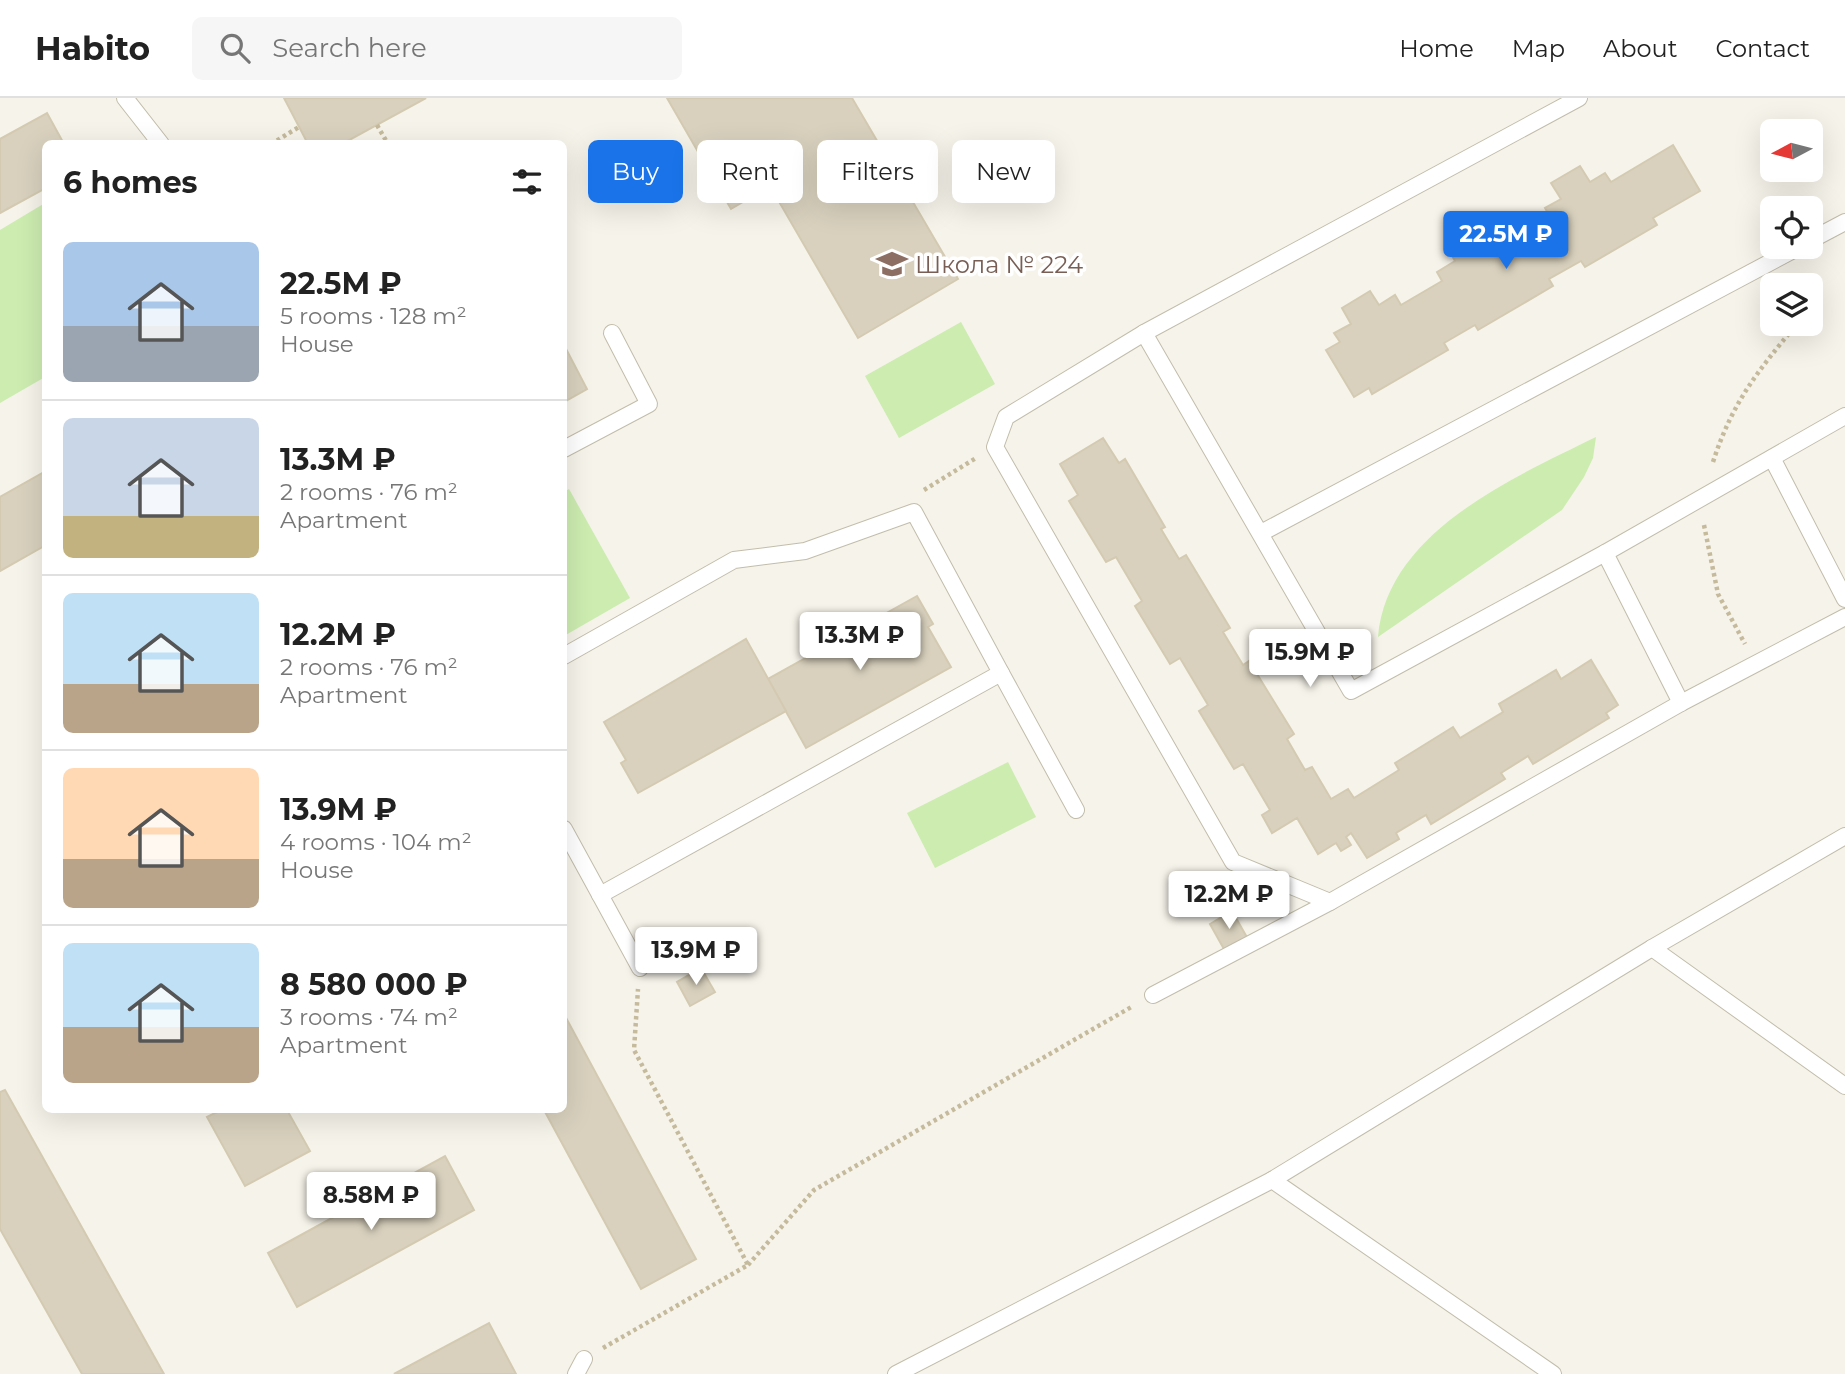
<!DOCTYPE html>
<meta charset="utf-8">
<style>
:root{--surface:#fff;--page:#f6f6f6;--text:#222;--muted:#767676;--line:#e0e0e0;--accent:#1a73e8}
body{margin:0;font-family:Montserrat,sans-serif;background:var(--page);color:var(--text);height:100vh;display:flex;flex-direction:column;font-size:26px;white-space:nowrap}
*{box-sizing:border-box;margin:0}
p{font-size:23px;color:var(--muted)}
.icon{flex:none;width:38px;height:38px;fill:none;stroke:currentColor;stroke-width:2;stroke-linecap:round;stroke-linejoin:round}
.map{position:relative;flex:1;overflow:hidden}
.drawer{position:absolute;left:42px;top:42px;width:525px;height:973px;display:flex;flex-direction:column;background:var(--surface);border-radius:10px;box-shadow:0 7px 28px #0002}
.drawer>*{flex:none}
.banner{position:absolute;left:588px;top:42px;width:665px;height:63px;display:flex;gap:14px}
.needle{width:46px;rotate:263deg}
.tools{position:absolute;left:1760px;top:21px;display:grid;gap:14px}
.tools a{display:grid;place-items:center;width:63px;height:63px;border-radius:10px;background:var(--surface);box-shadow:0 7px 28px #0002;font-size:35px}
.price{position:absolute;translate:-50% -60px;padding:0 16px;border-radius:7px;background:#fff;color:#222;font-size:23px;line-height:46px;filter:drop-shadow(0 2px 4px #0008)}
.price::after{content:'';position:absolute;left:50%;top:42px;width:21px;height:16px;margin-left:-10px;background:inherit;clip-path:polygon(0 0,100% 0,50% 100%)}
.price.selected{background:var(--accent);color:#fff}
ul{padding:0;list-style:none}
li{display:flex;align-items:center;gap:21px;height:175px;padding:0 21px}
li+li{border-top:2px solid var(--line)}
li span{display:grid;place-items:center;flex:none;width:196px;height:140px;border-radius:10px;color:#555}
li>.icon{margin-inline-start:auto}
span .icon{width:84px;height:84px;fill:#fffc;stroke-width:1}
li b{font-size:30px}
h2{display:flex;justify-content:space-between;align-items:center;height:84px;padding:0 21px;font-size:30px}
.pill{padding:0 24px;border-radius:10px;background:var(--surface);box-shadow:0 7px 28px #0002;font-size:24px;line-height:63px}
.pill.selected{background:var(--accent);color:#fff}
header{display:flex;align-items:center;gap:42px;box-sizing:border-box;height:98px;padding:0 35px;background:var(--surface);border-bottom:2px solid var(--line)}
header strong{font-size:33px}
nav{display:flex;gap:38px;margin-inline-start:auto;font-size:24px}
.search{width:490px;height:63px;background:var(--page);display:flex;align-items:center;gap:18px;box-sizing:border-box;padding:0 24px;border-radius:10px;color:var(--muted);font-size:26px}
.map>svg:first-child{display:block}
.green{fill:#ccecb0}
.building{fill:#d9d1be;stroke:#d4cab1;stroke-width:2}
.lines{fill:none;stroke-linecap:round;stroke-linejoin:round}
.lane-casing{stroke:#c2bdab;stroke-width:18}
.path{stroke:#c5ba9c;stroke-width:4.5;stroke-dasharray:3.5 3.5;stroke-linecap:butt}
.lane{stroke:#fff;stroke-width:16}
.labels{text-anchor:middle;dominant-baseline:central;stroke-width:7;stroke-linejoin:round;paint-order:stroke}
.education-label{font-size:24px;fill:#785e54;stroke:#fff;text-anchor:start}
</style>
<header>
<strong>Habito</strong>
<div class="search"><svg class="icon" aria-label="search" viewBox="0 0 24 24"><circle cx="10" cy="10" r="6"/><path d="M15 15l6 6"/></svg>Search here</div>
<nav><a>Home</a><a>Map</a><a>About</a><a>Contact</a></nav>
</header>
<div class="map">
<svg width="1845" height="1276" viewBox="0 0 1845 1276">
<rect width="100%" height="100%" fill="#f6f3ea"/>
<g class="green">
<polygon points="45,105 45,279 0,305 0,132"/>
<polygon points="961,224 995,286 899,340 865,278"/>
<path d="M1596,339l-3,21 -9,19 -22,33 -184,127c9,-105 135,-159 218,-200z"/>
<polygon points="569,391 630,500 564,538 564,394"/>
<polygon points="1008,664 1036,719 935,770 907,715"/>
</g>
<g class="building">
<polygon points="284,0 426,0 342,46 308,46"/>
<polygon points="667,0 852,0 958,181 858,240 770,88 731,111"/>
<polygon points="47,15 64,46 46,46 46,90 0,115 0,41"/>
<polygon points="1673,47 1700,93 1653,120 1657,127 1585,169 1581,163 1549,181 1553,188 1478,232 1475,227 1444,245 1448,252 1372,296 1369,290 1354,299 1326,252 1340,244 1334,235 1351,226 1342,210 1370,193 1379,207 1395,197 1401,207 1442,183 1437,174 1455,163 1446,147 1476,130 1484,145 1500,135 1506,145 1550,119 1545,110 1561,101 1551,85 1580,68 1590,84 1605,75 1611,84"/>
<polygon points="564,247 587,291 564,304"/>
<polygon points="1103,340 1119,365 1125,361 1165,429 1161,431 1179,461 1186,457 1230,530 1223,534 1243,567 1249,563 1294,636 1287,641 1305,672 1312,669 1331,701 1348,691 1354,700 1399,672 1395,665 1453,629 1460,640 1503,614 1499,606 1556,572 1561,581 1591,562 1618,607 1606,615 1609,620 1533,666 1528,658 1501,675 1505,681 1431,726 1426,717 1396,735 1399,741 1367,760 1351,735 1346,739 1351,747 1341,753 1336,745 1318,756 1297,720 1272,735 1262,717 1270,712 1243,666 1234,671 1199,613 1208,607 1180,560 1170,566 1135,508 1142,503 1116,459 1106,464 1069,403 1078,397 1060,366"/>
<polygon points="46,373 46,447 0,473 0,399"/>
<polygon points="917,498 933,526 928,529 951,569 806,650 768,581"/>
<polygon points="746,541 786,613 638,695 621,665 626,662 604,624"/>
<polygon points="1232,813 1248,841 1225,853 1210,826"/>
<polygon points="701,870 715,894 690,908 677,884"/>
<polygon points="564,916 696,1161 641,1191 544,1012 564,1012"/>
<polygon points="5,992 164,1276 82,1276 0,1131 0,994"/>
<polygon points="221,1012 287,1012 310,1053 245,1088 207,1019"/>
<polygon points="445,1058 474,1112 297,1209 268,1155"/>
<polygon points="489,1225 516,1276 394,1276"/>
</g>
<g class="lines">
<defs>
<g id="lane">
<polyline points="125,0 161,46"/>
<polyline points="1579,0 1144,235 1006,319 995,349 1233,764 1330,804 1681,605 1845,519"/>
<polyline points="1811,142 1845,124"/>
<polyline points="1144,235 1351,593 1605,455 1845,318"/>
<polyline points="564,351 649,306 612,235"/>
<polyline points="1772,360 1845,501"/>
<polyline points="1261,435 1799,149"/>
<polyline points="1605,455 1681,605"/>
<polyline points="564,558 734,462 805,453 914,414 1001,575 600,797"/>
<polyline points="1001,575 1076,712"/>
<polyline points="564,731 640,870"/>
<polyline points="1652,850 1845,988"/>
<polyline points="1153,897 1330,804"/>
<polyline points="1272,1082 1652,850 1845,738"/>
<polyline points="576,1276 584,1261"/>
<polyline points="896,1276 1272,1082 1553,1276"/>
</g>
</defs>
<use href="#lane" class="lane-casing"/>
<g class="path">
<polyline points="377,27 388,46"/>
<polyline points="271,46 299,29"/>
<path d="M1713,364c19,-59 44,-90 83,-137"/>
<polyline points="924,392 976,360"/>
<polyline points="1704,427 1718,496 1745,546"/>
<polyline points="748,1167 814,1092 1133,908"/>
<polyline points="603,1250 748,1167 634,952 638,891"/>
</g>
<use href="#lane" class="lane"/>
</g>
<defs>
<symbol id="school-bare" viewBox="-9 -9 18 18"><path d="M0-5L7-2L0 1L-7-2ZM-4 1L0 2.5L4 1V4Q0 6-4 4Z" fill="#8d6e63" stroke="#fff" stroke-width="2.5" paint-order="stroke"/></symbol>
</defs>
<g fill-rule="evenodd">
<use href="#school-bare" x="870" y="144" width="44" height="44"/>
</g>
<g class="labels">
<g class="education-label">
<text x="915" y="166">Школа № 224</text>
</g>
</g>
</svg>
<div class="tools">
<a><svg class="needle" viewBox="-14 -14 28 28"><path d="M0-13l5 13h-10z" fill="#e53935"/><path d="M0 13l5-13h-10z" fill="#767676"/></svg></a>
<a><svg class="icon" aria-label="locate" viewBox="0 0 24 24"><circle cx="12" cy="12" r="6"/><path d="M12 2v4M12 18v4M2 12h4M18 12h4"/></svg></a>
<a><svg class="icon" aria-label="layers" viewBox="0 0 24 24"><path d="M12 4l9 5-9 5-9-5zM3 14l9 5 9-5"/></svg></a>
</div>
<b class="price selected" style="left:1506px;top:173px">22.5M ₽</b>
<b class="price" style="left:860px;top:574px">13.3M ₽</b>
<b class="price" style="left:1310px;top:591px">15.9M ₽</b>
<b class="price" style="left:1229px;top:833px">12.2M ₽</b>
<b class="price" style="left:696px;top:889px">13.9M ₽</b>
<b class="price" style="left:371px;top:1134px">8.58M ₽</b>
<div class="banner">
<a class="pill selected">Buy</a>
<a class="pill">Rent</a>
<a class="pill">Filters</a>
<a class="pill">New</a>
</div>
<section class="drawer">
<h2>6 homes<svg class="icon" aria-label="filters" viewBox="0 0 24 24"><path d="M4 7h16M4 17h16"/><circle cx="9" cy="7" r="2"/><circle cx="15" cy="17" r="2"/></svg></h2>
<ul>
<li><span style="background:linear-gradient(#a9c7e8 60%,#9aa5b1 0)"><svg class="icon" aria-label="home" viewBox="0 0 24 24"><path d="M3 11l9-7 9 7M6 9v11h12V9"/></svg></span><div><b>22.5M ₽</b><p>5 rooms · 128 m²</p><p>House</p></div></li>
<li><span style="background:linear-gradient(#c9d6e8 70%,#c2b280 0)"><svg class="icon" aria-label="home" viewBox="0 0 24 24"><path d="M3 11l9-7 9 7M6 9v11h12V9"/></svg></span><div><b>13.3M ₽</b><p>2 rooms · 76 m²</p><p>Apartment</p></div></li>
<li><span style="background:linear-gradient(#bfe0f5 65%,#b9a48a 0)"><svg class="icon" aria-label="home" viewBox="0 0 24 24"><path d="M3 11l9-7 9 7M6 9v11h12V9"/></svg></span><div><b>12.2M ₽</b><p>2 rooms · 76 m²</p><p>Apartment</p></div></li>
<li><span style="background:linear-gradient(#ffd9b3 65%,#b9a48a 0)"><svg class="icon" aria-label="home" viewBox="0 0 24 24"><path d="M3 11l9-7 9 7M6 9v11h12V9"/></svg></span><div><b>13.9M ₽</b><p>4 rooms · 104 m²</p><p>House</p></div></li>
<li><span style="background:linear-gradient(#bfe0f5 60%,#b9a48a 0)"><svg class="icon" aria-label="home" viewBox="0 0 24 24"><path d="M3 11l9-7 9 7M6 9v11h12V9"/></svg></span><div><b>8 580 000 ₽</b><p>3 rooms · 74 m²</p><p>Apartment</p></div></li>
</ul>
</section>
</div>
